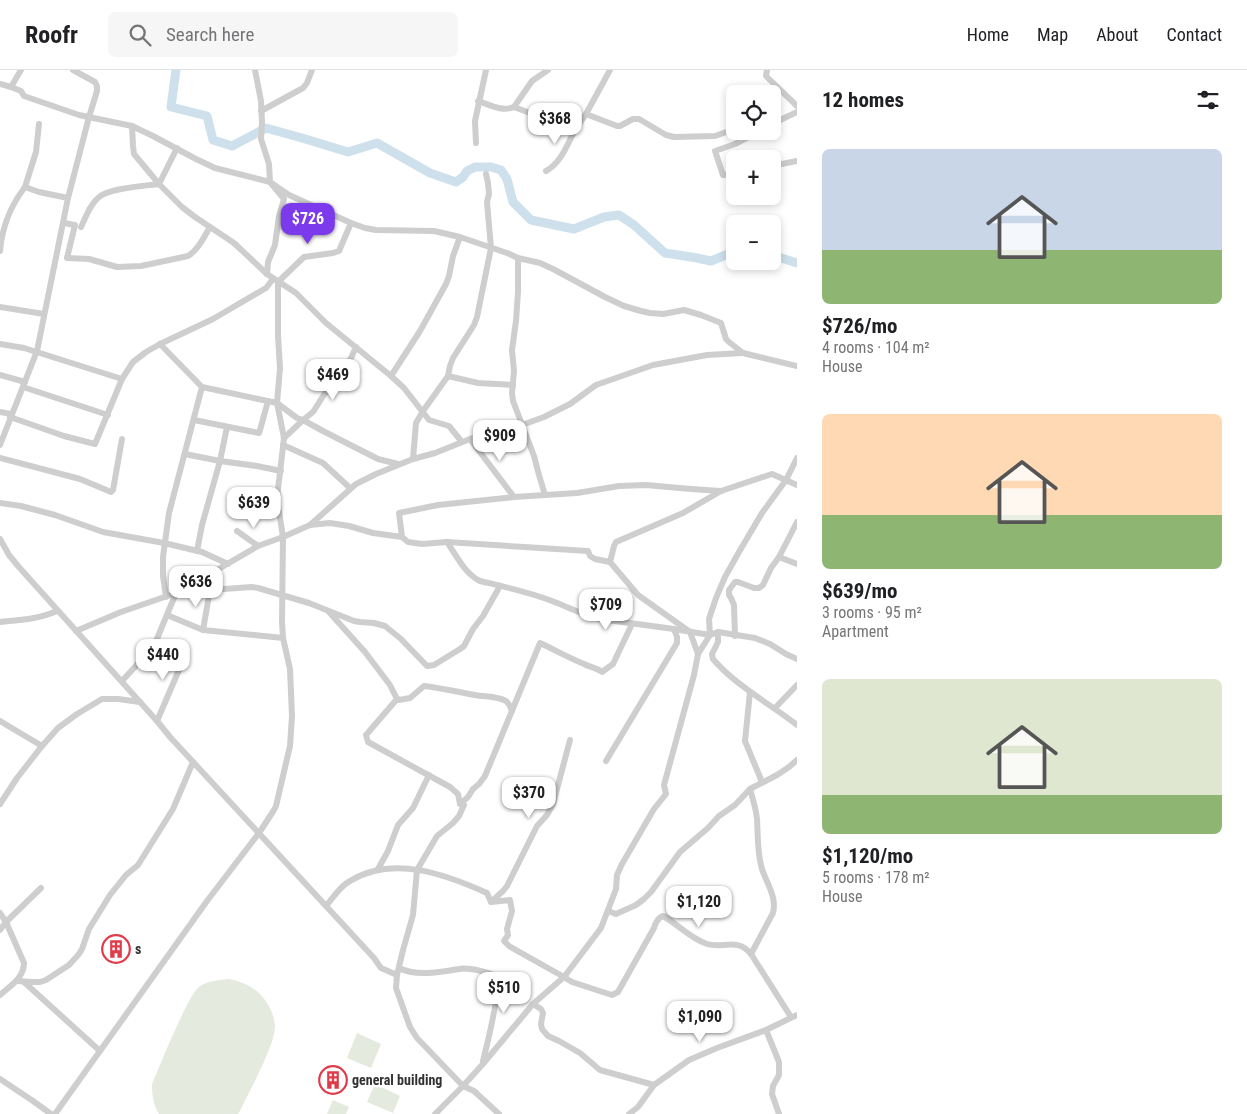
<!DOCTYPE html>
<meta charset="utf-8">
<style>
:root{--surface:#fff;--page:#f6f6f6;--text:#202124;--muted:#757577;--line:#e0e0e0;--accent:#7c3aed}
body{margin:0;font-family:"Roboto Condensed",sans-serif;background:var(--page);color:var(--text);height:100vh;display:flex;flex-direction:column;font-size:19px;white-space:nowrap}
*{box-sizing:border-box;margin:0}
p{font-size:16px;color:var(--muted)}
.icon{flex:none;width:28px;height:28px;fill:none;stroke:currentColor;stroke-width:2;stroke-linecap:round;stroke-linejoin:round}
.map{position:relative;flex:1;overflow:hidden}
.sheet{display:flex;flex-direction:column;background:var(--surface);width:450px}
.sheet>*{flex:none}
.buttons{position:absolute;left:726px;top:15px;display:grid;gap:10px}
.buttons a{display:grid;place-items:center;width:55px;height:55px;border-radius:8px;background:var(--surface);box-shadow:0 2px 8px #0003;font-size:25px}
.price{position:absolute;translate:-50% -42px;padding:0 11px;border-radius:10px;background:#fff;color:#222;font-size:16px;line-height:32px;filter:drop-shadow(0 1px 2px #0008)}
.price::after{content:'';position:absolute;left:50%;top:30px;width:15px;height:11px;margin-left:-8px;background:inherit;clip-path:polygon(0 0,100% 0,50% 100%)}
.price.selected{background:var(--accent);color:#fff}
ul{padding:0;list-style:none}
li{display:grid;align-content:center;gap:10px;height:265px;padding:0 25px}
li span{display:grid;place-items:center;height:155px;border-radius:8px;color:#555}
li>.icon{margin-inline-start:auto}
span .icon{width:90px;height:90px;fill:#fffc;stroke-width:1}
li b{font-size:21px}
h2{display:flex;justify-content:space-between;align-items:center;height:60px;padding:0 25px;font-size:21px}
header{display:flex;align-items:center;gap:30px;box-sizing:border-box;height:70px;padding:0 25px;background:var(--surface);border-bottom:1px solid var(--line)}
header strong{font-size:24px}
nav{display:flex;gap:28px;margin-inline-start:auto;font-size:18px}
.search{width:350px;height:45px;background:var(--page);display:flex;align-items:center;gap:12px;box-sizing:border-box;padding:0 18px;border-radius:8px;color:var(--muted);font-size:19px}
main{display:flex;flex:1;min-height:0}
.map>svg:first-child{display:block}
.pitch{fill:#e4eadd}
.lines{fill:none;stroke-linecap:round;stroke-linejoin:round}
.river{stroke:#cde0ec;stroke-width:9}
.minor{stroke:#cecece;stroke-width:6}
.labels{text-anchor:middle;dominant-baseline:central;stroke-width:5;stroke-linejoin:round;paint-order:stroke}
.poi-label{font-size:14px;font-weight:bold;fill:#313131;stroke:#fff;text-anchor:start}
</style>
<header>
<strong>Roofr</strong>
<div class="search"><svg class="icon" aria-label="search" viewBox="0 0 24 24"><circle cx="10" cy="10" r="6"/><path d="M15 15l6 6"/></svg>Search here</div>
<nav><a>Home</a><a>Map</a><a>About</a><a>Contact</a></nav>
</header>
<main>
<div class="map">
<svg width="797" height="1044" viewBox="0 0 797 1044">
<rect width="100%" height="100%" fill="#fff"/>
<g class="pitch">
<path d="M230,909c12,3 22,7 31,16 8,9 13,19 14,31 0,19 -25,64 -34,83l-3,5h-79c-6,-9 -7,-20 -7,-30 8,-18 36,-90 48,-98 10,-6 20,-6 30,-7z"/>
<polygon points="357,963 381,974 371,998 347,988"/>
<polygon points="375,1014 400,1026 393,1043 367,1032"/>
<polygon points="333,1030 349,1037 346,1044 327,1044"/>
</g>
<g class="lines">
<g class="river">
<polyline points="176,0 171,37 207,46 213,70 232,76 266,58 302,68 348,82 377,73 430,103 456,112 463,107 467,101 475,97 491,97 501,100 507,109 513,132 531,150 574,159 604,147 619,145 634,155 665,183 697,188 711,191 735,181"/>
<polyline points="772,185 797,193"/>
</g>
<g class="minor">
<polyline points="255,0 261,31 262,52 261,69 269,94 270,112 284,129 279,146 275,175 268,192 267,204"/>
<polyline points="767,0 766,6 769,9 797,36"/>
<polyline points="0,14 11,17 21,0"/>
<polyline points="11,17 21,21 24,26 79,45 132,56 153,66 196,89 215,98 270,112 289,125 351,153 365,158 376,160 434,161 460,167 507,183 518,188 540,193 553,199 605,227 624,236 641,241 650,243 663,244 684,240 701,245 721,253 726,269 729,272 743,283 797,296"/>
<path d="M478,31c12,4 24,11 36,6l61,23 11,-16 24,-44"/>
<polyline points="514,37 532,11 548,0"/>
<polyline points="261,41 303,18 307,13 312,0"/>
<polyline points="586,44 617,56 620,56 633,49 639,49 666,65 674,67 715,66 735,59"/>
<polyline points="772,54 797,42"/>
<polyline points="132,56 133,76 134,84 159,114 182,137 195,147 234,173 267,204 296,223 326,253 391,306 404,318 429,350 449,356 462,372"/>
<polyline points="476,73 475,51 486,0"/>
<polyline points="772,96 797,91"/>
<path d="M546,101c15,-8 21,-26 29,-41"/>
<polyline points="735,104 723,105 715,81 735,74 760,61"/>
<polyline points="25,117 36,82 39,54"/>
<path d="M64,153l11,2 -8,33 22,1 28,8 24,-1 47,-10c10,-6 16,-19 22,-29"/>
<path d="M81,157c5,-10 9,-23 18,-30 11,-9 45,-11 60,-13l18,-36"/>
<path d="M0,181c2,-23 11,-46 25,-64l14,5 29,6"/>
<polyline points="518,188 518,222 516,251 512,280 514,301 512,323 513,331 534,386 539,405 545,425"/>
<polyline points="0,237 44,244"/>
<polyline points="0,274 24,278 122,309 133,292 146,282 160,274 213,249 266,218 273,209"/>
<polyline points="160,274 202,317 277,333 297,348 303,350 323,361 378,389 398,394"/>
<polyline points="0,305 25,312"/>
<polyline points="391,306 420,261 446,214 449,206 453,186 460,167"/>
<polyline points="448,306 478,313 513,315"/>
<polyline points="23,317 108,345"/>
<polyline points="0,342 11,344"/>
<polyline points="10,347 64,366 95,374 122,309"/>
<polyline points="194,350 259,363 260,360 268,331"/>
<polyline points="284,368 303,350 313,342 325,323 337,319 356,277"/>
<polyline points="470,369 514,427"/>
<polyline points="0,375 37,281 68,128 89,47 97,21 97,16 95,12 73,0"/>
<polyline points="283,375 323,393 350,418"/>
<polyline points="185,384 220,391 257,396 281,401"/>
<polyline points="0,388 80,409 111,422 113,420 122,369"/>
<polyline points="413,389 416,353 423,341 448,306 450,296 453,288 474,255 477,247 491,178 487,132 489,124 488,113 486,104"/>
<polyline points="0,433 21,436 55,445 103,462 164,473 202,482 228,494"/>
<polyline points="310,455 330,453 349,456 373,463 402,467 408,472 422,474 447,472 588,481 590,486 595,489 610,492 638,525 690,562 698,584"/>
<polyline points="237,461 258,476"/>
<polyline points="402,467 399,443 438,435 514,427 577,423 619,416 646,415 691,419 721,421"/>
<polyline points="0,469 9,485 18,496 157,651 170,667 374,888 381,898 397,905 396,918 410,957 417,968 463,1016 474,1021 499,1044"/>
<path d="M447,472c9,13 18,32 33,39 25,6 49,11 72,20 16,6 31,14 48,18l74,10 36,6 8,-3 37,6 15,6 16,10 11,5"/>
<polyline points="197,481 202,455 220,391 227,357"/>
<polyline points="779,487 797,494"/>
<polyline points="610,492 614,476 616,472 683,443 721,421 772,404 797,415"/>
<polyline points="187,518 210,520 252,517 258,518 309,533 354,551 360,552 374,553 385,556 401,569 427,596 434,595 460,579 464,576 473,559 483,546 500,516"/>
<polyline points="166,527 163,506 163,487 169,443 202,317"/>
<path d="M329,542l36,40 25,33 6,12 3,3 11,-2 14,-12c17,2 34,6 51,9 10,2 22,1 31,6 4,3 4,6 6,10"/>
<polyline points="167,545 203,560 283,568"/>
<path d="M0,552c20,-2 39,-3 57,-11"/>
<polyline points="203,560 210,520"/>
<polyline points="76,561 121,542 176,523 203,508 258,476 283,467 310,455 356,414 376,404 413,389 435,383 470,369 522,355 544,347 570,334 596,315 653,295 707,285 743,283"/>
<path d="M718,562v10l-6,12 1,5c23,27 56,44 84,66"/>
<polyline points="735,566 734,535 731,528 729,525 729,520 735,512 738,512 754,518 759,518 763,515 771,498 779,487 797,452"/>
<polyline points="154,576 180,590 182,593 157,651"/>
<polyline points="122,611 154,576 176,523"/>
<polyline points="750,622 745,671 762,712"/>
<polyline points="397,629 366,665 368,672 450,717 458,724 460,734"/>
<polyline points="775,638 797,615"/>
<polyline points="0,651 42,676"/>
<polyline points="606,691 677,573 677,567 674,559"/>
<path d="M750,719c3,10 6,20 7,30 1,16 0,34 5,50 5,15 15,28 11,44l-22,41"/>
<polyline points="0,734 17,708 42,676 58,658 77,644 102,629 118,629 140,632"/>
<polyline points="378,799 388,781 398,755 413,738 429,705"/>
<polyline points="491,832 503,821 507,816 537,756 547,745 553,734 570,670"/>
<path d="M326,836c7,-8 14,-20 24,-25 43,-26 95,-7 137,12l4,9 19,-2 2,11 -5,18 1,6 -4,6 5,5 55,31 8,5 40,13 6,-3 36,-64c1,-5 5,-11 9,-12 15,8 26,22 44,28 16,5 30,-7 44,10l40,63"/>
<polyline points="608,841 616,844 636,835 644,829 651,822 680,782 708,758 719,746 735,735 750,719 777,705 789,697 797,690"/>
<path d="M0,843l6,9 18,41c0,15 -14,23 -24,32"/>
<polyline points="0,860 6,852 41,818"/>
<path d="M399,898c17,9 42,4 60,1 7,-2 33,3 37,8 6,9 -10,72 -13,84"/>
<path d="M397,905l6,-25 10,-35 4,-45 20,-34 16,-13 6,-7 5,-11 -4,-1 8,-7 5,-8 6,-5 6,-8 55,-133c15,7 29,15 44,21 6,3 13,4 18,8l11,-8 19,-40"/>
<polyline points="17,911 32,912 40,912 46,910 69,895 79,884 82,879 89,859 110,825 126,805 138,795 173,739 193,692"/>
<polyline points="24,912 100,981"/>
<polyline points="533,934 541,939 543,943 541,954 542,959 548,966 559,971 580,983 600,1000 654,1015"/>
<polyline points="766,960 779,992 779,1005 773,1016 772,1024 779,1044"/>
<polyline points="0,1009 33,1031 51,1044"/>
<polyline points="55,1044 207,831 259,763 274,740 276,736 290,676 292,646 290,599 283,568 282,552 283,467 277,428 284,368 277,333 280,298 278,266 278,212 304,187 333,183 339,181 351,153"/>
<polyline points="435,1044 463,1016 482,995 533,934 564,907 601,858 616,819 617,805 622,794 654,739 666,724 664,715 694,605 698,584 710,565 709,549 716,528 725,507 739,482 762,443 786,410 797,388"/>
<polyline points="629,1044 638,1037 654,1015 689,990 717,978 766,960 797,945"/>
</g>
</g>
<defs>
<symbol id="building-ring" viewBox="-11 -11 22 22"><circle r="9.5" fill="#fff" stroke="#e03b48" stroke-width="1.5"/><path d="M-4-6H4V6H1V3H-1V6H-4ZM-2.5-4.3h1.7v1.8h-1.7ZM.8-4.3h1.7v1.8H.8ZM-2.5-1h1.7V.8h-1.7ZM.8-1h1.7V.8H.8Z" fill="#e03b48"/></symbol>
</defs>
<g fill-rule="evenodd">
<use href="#building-ring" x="100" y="863" width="32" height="32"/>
<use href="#building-ring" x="317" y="994" width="32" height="32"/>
</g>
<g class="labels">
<g class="poi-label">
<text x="135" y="879">s</text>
<text x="352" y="1010">general building</text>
</g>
</g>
</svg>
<div class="buttons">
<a><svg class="icon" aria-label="locate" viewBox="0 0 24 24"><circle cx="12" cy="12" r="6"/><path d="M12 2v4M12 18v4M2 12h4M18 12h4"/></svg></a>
<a>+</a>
<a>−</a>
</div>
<b class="price" style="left:555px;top:75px">$368</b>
<b class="price selected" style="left:308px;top:175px">$726</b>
<b class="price" style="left:333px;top:331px">$469</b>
<b class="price" style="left:500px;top:392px">$909</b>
<b class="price" style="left:254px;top:459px">$639</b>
<b class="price" style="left:196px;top:538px">$636</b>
<b class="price" style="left:606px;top:561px">$709</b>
<b class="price" style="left:163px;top:611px">$440</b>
<b class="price" style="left:529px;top:749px">$370</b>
<b class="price" style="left:699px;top:858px">$1,120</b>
<b class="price" style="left:504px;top:944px">$510</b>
<b class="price" style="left:700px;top:973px">$1,090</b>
</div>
<section class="sheet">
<h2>12 homes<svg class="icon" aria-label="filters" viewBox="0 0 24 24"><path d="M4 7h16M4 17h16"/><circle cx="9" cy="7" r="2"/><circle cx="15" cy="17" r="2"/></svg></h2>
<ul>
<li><span style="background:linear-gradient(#c9d6e8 65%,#8fb573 0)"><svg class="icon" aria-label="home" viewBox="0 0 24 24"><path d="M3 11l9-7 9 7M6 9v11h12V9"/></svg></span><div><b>$726/mo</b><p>4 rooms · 104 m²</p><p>House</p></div></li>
<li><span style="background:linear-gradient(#ffd9b3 65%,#8fb573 0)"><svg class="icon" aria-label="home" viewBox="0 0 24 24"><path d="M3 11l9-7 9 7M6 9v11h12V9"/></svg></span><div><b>$639/mo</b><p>3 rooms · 95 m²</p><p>Apartment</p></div></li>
<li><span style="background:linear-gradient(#dfe7d0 75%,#8fb573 0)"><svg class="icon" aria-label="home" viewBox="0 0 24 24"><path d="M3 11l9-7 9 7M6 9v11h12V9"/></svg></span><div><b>$1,120/mo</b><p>5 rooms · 178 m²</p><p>House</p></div></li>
</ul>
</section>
</main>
